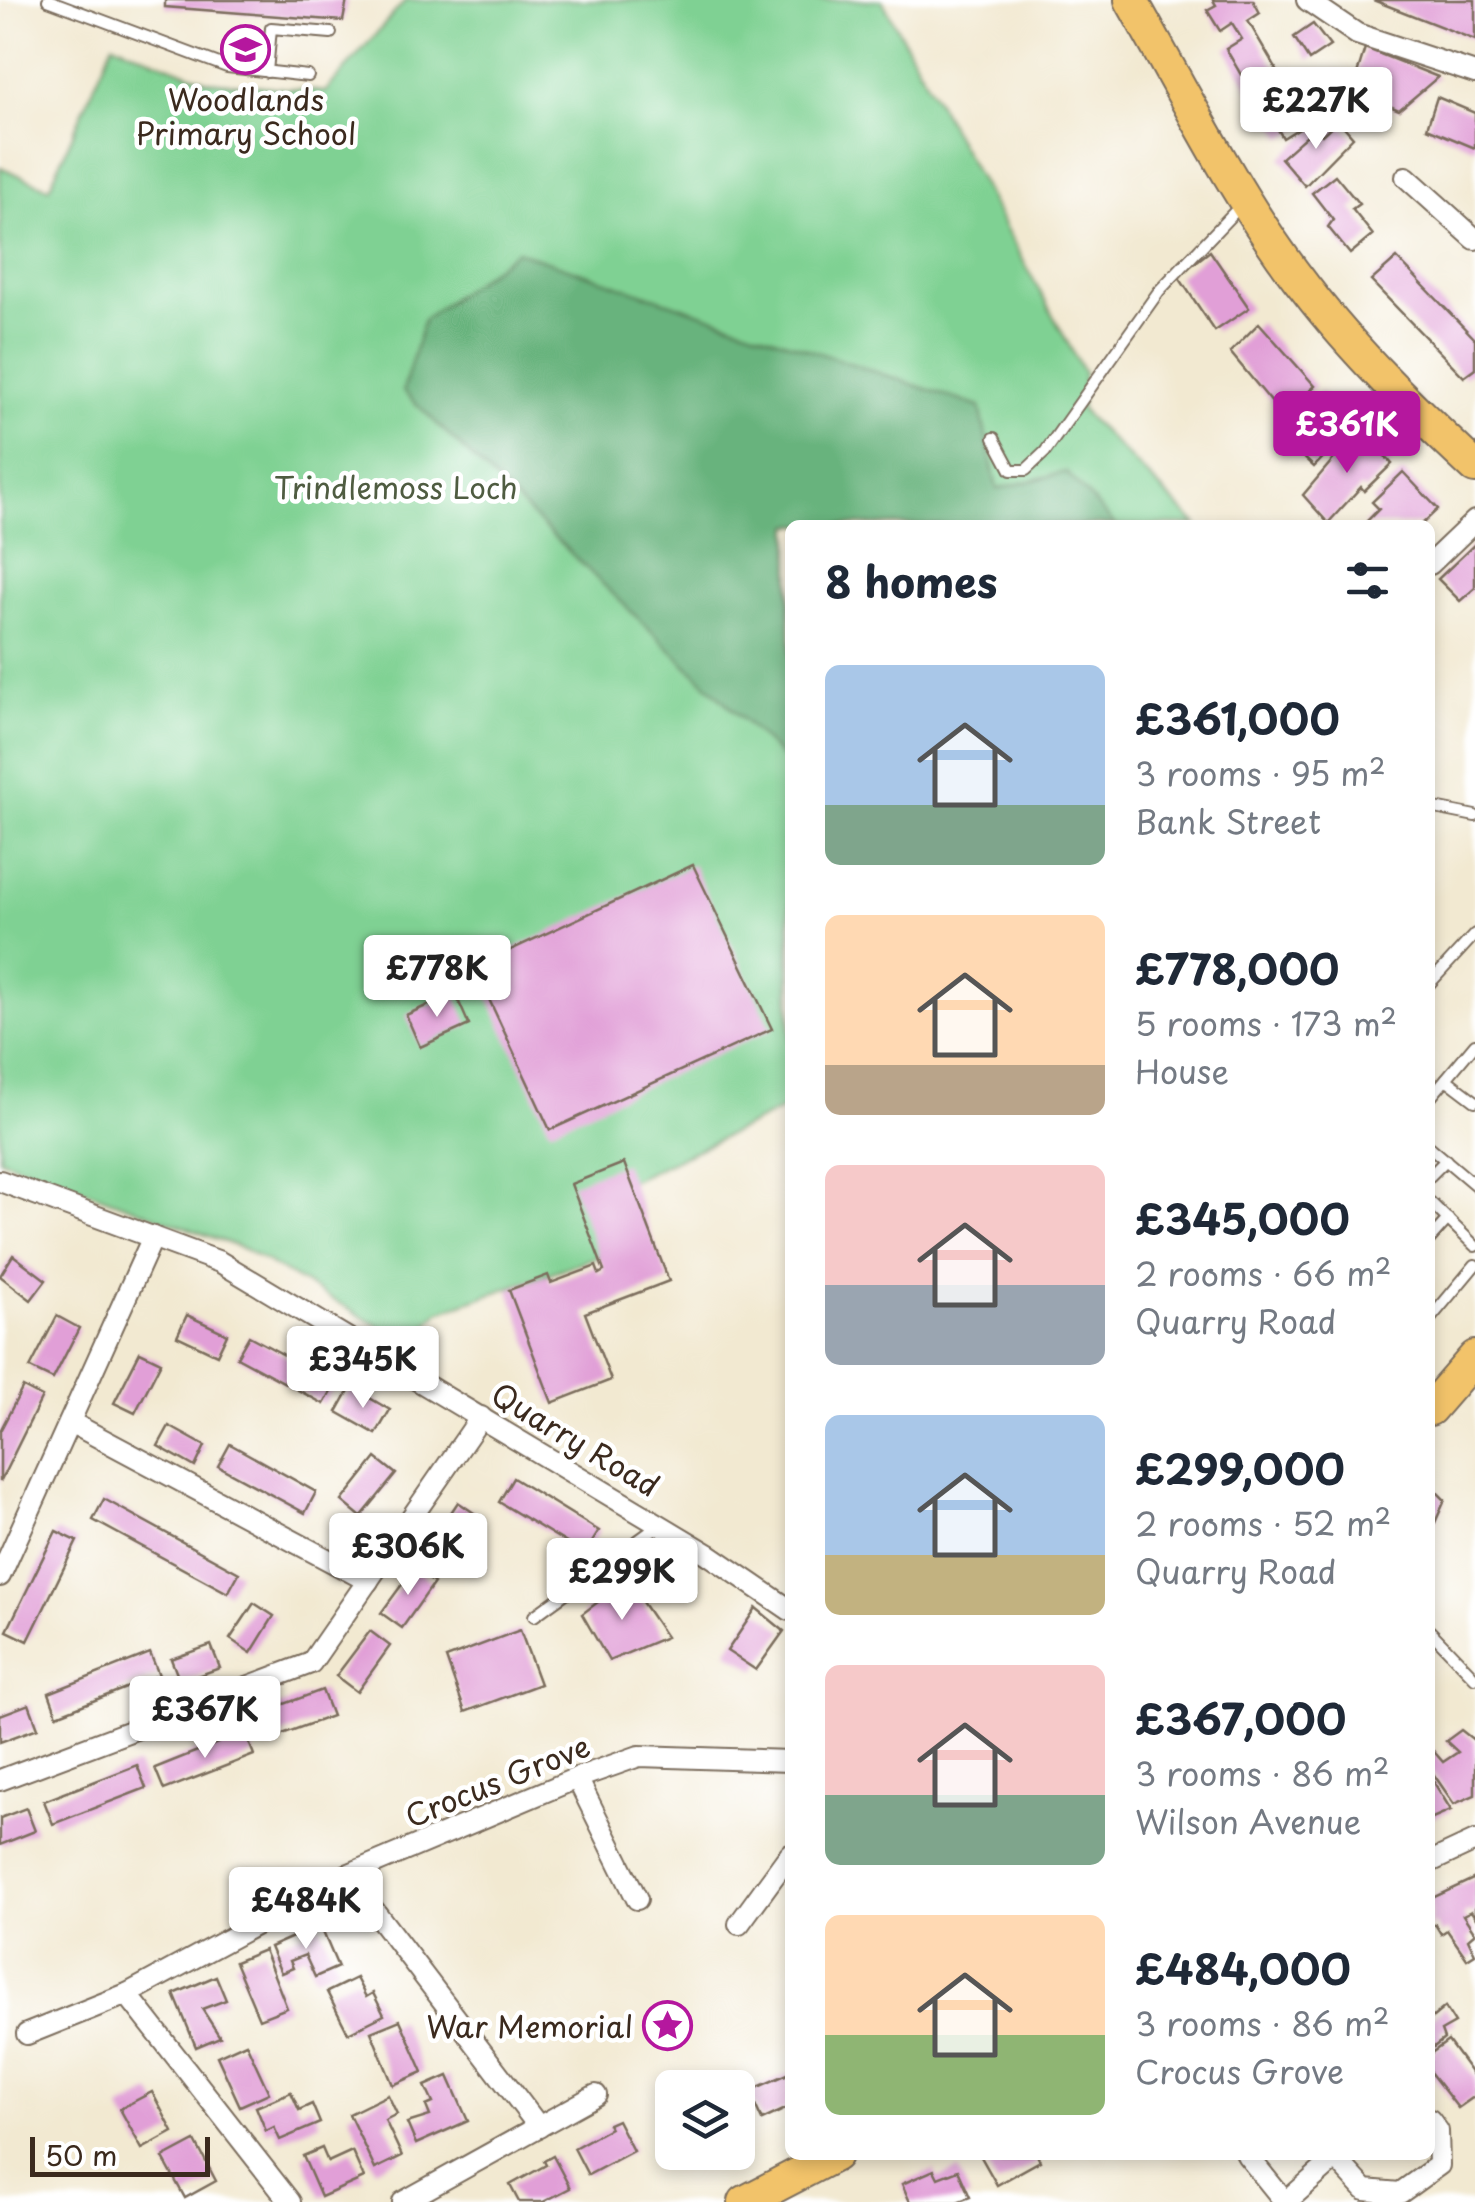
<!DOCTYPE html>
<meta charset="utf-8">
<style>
:root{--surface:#fff;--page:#f6f6f7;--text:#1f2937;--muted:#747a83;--accent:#b5179e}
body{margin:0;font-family:"Playpen Sans",sans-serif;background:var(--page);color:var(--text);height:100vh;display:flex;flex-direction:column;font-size:38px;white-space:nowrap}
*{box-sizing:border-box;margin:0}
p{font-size:32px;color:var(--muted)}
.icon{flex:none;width:55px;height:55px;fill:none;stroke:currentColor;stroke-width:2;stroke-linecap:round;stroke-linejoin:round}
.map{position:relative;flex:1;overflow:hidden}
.panel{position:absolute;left:785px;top:520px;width:650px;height:1640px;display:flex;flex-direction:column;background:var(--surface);border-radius:15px;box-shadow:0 5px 15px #0003}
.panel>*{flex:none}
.controls{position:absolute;left:655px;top:2070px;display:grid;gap:20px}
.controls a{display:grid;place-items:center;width:100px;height:100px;border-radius:15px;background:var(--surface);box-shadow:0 5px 15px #0003;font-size:50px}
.scale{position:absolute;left:30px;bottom:25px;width:180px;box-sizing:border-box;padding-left:10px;border:5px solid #3b2a1e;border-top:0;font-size:28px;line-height:35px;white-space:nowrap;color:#3b2a1e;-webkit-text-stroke:8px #fff;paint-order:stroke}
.price{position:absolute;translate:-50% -85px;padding:0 22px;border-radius:10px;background:#fff;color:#222;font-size:32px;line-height:65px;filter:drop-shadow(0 2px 5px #0008)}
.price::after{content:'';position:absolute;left:50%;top:60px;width:30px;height:22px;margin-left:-15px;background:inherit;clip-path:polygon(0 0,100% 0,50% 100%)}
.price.on{background:var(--accent);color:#fff}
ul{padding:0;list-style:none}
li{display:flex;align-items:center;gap:30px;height:250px;padding:0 40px}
li span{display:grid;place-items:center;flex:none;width:280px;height:200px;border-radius:15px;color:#555}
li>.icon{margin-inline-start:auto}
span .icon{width:120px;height:120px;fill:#fffc;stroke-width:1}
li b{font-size:42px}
h2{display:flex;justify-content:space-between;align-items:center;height:120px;padding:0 40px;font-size:42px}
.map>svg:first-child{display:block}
.green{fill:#7fd193;stroke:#5d7e58;stroke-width:2.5}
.forest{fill:#67b37d;stroke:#516e4e;stroke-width:2.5}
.building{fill:#e19fd7}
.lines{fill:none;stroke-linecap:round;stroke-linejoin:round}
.lane-casing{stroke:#7b6d5d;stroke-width:14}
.street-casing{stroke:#7b6d5d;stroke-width:24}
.primary-casing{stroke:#7b6d5d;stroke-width:36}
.lane{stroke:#fff;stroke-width:10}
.street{stroke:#fff;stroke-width:20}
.primary{stroke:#f2c36a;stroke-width:32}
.labels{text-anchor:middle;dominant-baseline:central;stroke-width:9;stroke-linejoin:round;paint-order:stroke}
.poi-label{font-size:30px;fill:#3b2a1e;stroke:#fff}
.park-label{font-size:30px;fill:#4f5c41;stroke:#fff}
.street-label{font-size:30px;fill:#3b2a1e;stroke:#fff}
</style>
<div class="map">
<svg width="1475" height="2202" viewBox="0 0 1475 2202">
<rect width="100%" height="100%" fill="#fff"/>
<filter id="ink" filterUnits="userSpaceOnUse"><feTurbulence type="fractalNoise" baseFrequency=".01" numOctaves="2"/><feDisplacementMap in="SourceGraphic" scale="20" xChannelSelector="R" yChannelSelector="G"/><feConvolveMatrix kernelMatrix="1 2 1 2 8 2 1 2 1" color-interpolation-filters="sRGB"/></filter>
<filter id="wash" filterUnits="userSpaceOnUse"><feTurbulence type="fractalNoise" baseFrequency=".0048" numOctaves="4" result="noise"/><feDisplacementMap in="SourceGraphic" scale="40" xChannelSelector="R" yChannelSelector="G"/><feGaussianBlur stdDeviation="2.25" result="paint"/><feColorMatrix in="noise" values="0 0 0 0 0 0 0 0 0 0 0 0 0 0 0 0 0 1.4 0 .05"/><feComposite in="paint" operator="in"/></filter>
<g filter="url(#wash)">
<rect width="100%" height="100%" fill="#f2e9d1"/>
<polygon class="green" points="406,0 882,0 1084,373 1081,410 1197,525 790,525 790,1106 611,1190 613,1251 439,1312 410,1344 244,1249 0,1159 0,167 49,188 113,43 208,81 325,92"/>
<polygon class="forest" points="517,251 980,407 997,489 1066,472 1115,525 790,525 790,765 403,391 424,319"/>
<g id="blocks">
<g class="building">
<polygon points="165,0 347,0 343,21 165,7"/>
<polygon points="1213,0 1253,0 1260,13 1248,21 1288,89 1259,106 1226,49 1242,39 1232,23 1220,31 1207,10 1216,5"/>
<polygon points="1373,0 1475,0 1475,40"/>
<polygon points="1313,24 1330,46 1309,60 1294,37"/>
<polygon points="1365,48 1438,77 1399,110 1352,90"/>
<polygon points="1294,97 1309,122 1283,138 1268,113"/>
<polygon points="1437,97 1475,113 1475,148 1427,128"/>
<polygon points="1338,120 1353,137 1305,186 1281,158 1315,128 1322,135"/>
<polygon points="1335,175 1359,204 1352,209 1373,235 1350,254 1328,227 1333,220 1312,193"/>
<polygon points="1210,251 1249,308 1215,331 1178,276"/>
<polygon points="1397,258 1475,339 1475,369 1464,377 1371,281"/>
<polygon points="1259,323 1315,386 1283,416 1230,352"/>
<polygon points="1321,392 1353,426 1314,467 1300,454 1315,439 1295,419"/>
<polygon points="1360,428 1392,464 1364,491 1361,487 1328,523 1303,495"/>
<polygon points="1403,472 1438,509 1421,525 1363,525 1379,509 1372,502"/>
<polygon points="1475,544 1475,588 1460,601 1438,579"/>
<polygon points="693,865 772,1029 550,1130 474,967"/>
<polygon points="455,993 469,1025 420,1047 406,1015"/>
<polygon points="624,1163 669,1281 585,1313 611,1380 552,1403 509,1290 548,1275 551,1283 596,1266 599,1274 604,1271 571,1184"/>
<polygon points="13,1255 46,1280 31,1300 0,1276"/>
<polygon points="187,1315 227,1334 217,1355 177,1336"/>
<polygon points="57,1316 79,1328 53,1379 30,1368"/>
<polygon points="249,1336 336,1383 324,1404 237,1357"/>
<polygon points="140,1352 161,1362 135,1413 114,1403"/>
<polygon points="23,1387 42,1397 0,1482 0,1431"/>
<polygon points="351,1387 390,1410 376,1434 337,1412"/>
<polygon points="169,1426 205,1446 195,1467 158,1446"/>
<polygon points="230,1444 316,1492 305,1513 218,1466"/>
<polygon points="376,1458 396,1474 361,1517 342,1501"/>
<polygon points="513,1478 599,1531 585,1554 499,1502"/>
<polygon points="1430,1485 1445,1500 1430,1534"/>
<polygon points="104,1499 239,1573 228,1593 93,1520"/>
<polygon points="458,1502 480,1517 446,1568 424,1553"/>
<polygon points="56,1531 77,1541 28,1641 7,1631"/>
<polygon points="414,1568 434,1583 402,1628 381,1613"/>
<polygon points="627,1580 666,1637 609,1661 582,1614"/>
<polygon points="254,1603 274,1616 251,1653 230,1639"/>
<polygon points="756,1608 784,1631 756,1670 727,1651"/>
<polygon points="520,1630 540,1684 465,1712 446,1658"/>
<polygon points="370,1631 390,1646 357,1692 336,1676"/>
<polygon points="211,1645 220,1668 180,1682 171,1659"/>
<polygon points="150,1653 159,1675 57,1715 49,1693"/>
<polygon points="322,1690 332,1716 277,1736 268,1710"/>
<polygon points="29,1704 38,1728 0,1742 0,1715"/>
<polygon points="1461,1730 1475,1741 1475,1795 1454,1804 1430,1769 1430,1747 1443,1762 1458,1752 1446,1741"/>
<polygon points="245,1732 254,1755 164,1790 155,1768"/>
<polygon points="137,1765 146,1788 53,1824 44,1801"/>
<polygon points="1430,1776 1451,1810 1430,1819"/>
<polygon points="26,1808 35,1831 0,1845 0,1818"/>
<polygon points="1475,1878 1475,1917 1471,1911 1463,1915 1475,1933 1468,1939 1475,1954 1467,1959 1447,1930 1441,1934 1435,1924 1430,1927 1430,1899"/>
<polygon points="320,1925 338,1967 315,1977 305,1955 290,1961 293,1968 281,1973 270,1947"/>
<polygon points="264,1950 287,2008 259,2019 235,1962"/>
<polygon points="216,1976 226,2000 202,2009 220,2037 196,2047 174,1994"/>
<polygon points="356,1978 366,1997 373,1993 384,2015 348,2033 327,1992"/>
<polygon points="1445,2007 1455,2023 1441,2031 1444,2039 1430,2050 1430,2015 1432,2018"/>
<polygon points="400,2020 423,2072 393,2085 371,2032"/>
<polygon points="1448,2041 1475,2078 1475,2096 1458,2108 1430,2072 1430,2054"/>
<polygon points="246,2043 269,2093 240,2106 217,2056"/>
<polygon points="790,2073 790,2107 762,2120 749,2091"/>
<polygon points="448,2076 468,2121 416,2144 407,2123 430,2116 426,2106 433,2103 425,2086"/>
<polygon points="152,2092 173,2132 142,2149 120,2109"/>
<polygon points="291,2092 299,2110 312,2104 320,2123 280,2140 274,2127 266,2131 256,2107"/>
<polygon points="388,2095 397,2114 385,2120 402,2156 375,2169 349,2114"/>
<polygon points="617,2120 633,2151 588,2175 574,2148 610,2128 608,2124"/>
<polygon points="195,2141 216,2181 185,2198 163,2158"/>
<polygon points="322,2148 328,2162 352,2151 364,2178 321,2197 303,2156"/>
<polygon points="980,2155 1037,2155 1040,2161 997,2185"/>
<polygon points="553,2156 570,2188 543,2202 519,2202 510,2185 546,2165 544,2161"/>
<polygon points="934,2170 938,2178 958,2170 970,2197 957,2202 910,2202 902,2184"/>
</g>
</g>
</g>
<g filter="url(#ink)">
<use href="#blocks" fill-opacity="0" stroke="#7b6d5d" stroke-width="2.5"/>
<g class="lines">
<defs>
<g id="lane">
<polyline points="48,0 227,67 308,76"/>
<polyline points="267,72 271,28 331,33"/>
<polyline points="994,438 1011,470 1026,470 1045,452 1159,291 1243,203"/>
<polyline points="1430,807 1475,816"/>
<polyline points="1430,983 1475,934"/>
<polyline points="1446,1079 1475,1101"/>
<polyline points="1430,1098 1475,1044"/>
<polyline points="1430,1147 1475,1185"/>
<polyline points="1430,1176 1446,1160"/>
<polyline points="1430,1202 1475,1246"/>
<polyline points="1430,1239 1448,1219"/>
<polyline points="1430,1319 1475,1265"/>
<polyline points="534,1616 658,1526"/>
<polyline points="1430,1631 1475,1678"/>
</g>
<g id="street">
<polyline points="1307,0 1357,34 1475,73"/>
<polyline points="1406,177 1475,239"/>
<polyline points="1430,564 1475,521"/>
<polyline points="0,1181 220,1262 708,1554 790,1610"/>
<polyline points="70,1422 368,1581"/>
<polyline points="0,1576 153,1237"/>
<polyline points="577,1778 637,1899"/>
<polyline points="0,1780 311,1663 481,1417"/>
<polyline points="1430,1862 1475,1841"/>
<polyline points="347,1875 539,2127"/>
<polyline points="739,1924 790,1854"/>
<polyline points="127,1994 290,2202"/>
<polyline points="27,2034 127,1994 347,1875 577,1778 639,1756 790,1761"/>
<polyline points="1247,2155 1285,2202"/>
<polyline points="1333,2155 1365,2190 1400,2193 1439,2165 1438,2131 1430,2120"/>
<polyline points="403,2202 596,2095"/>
<polyline points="1286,2202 1335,2159"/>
</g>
<g id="primary">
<path d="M1131,0c55,96 106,201 175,289 49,64 110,123 169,178"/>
<polyline points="1430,1409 1475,1357"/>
<polyline points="745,2202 835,2155"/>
</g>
</defs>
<use href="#lane" class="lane-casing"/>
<use href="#street" class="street-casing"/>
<use href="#primary" class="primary-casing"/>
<use href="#lane" class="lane"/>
<use href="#street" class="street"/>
<use href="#primary" class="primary"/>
</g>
</g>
<defs>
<symbol id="school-ring" viewBox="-11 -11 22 22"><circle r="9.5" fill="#fff" stroke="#b5179e" stroke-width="1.5"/><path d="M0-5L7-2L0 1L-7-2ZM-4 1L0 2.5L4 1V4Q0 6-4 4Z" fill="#b5179e"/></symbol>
<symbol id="sight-ring" viewBox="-11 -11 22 22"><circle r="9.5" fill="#fff" stroke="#b5179e" stroke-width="1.5"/><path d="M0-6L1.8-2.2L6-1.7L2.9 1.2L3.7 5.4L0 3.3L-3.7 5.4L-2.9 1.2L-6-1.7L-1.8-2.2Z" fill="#b5179e"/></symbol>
</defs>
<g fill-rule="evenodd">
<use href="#school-ring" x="218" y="22" width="55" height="55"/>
<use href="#sight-ring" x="640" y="1998" width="55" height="55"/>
</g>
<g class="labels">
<g class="poi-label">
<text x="246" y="98">Woodlands<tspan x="246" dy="34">Primary School</tspan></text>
<text x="633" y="2025" text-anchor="end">War Memorial</text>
</g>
<g class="park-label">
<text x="396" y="486">Trindlemoss Loch</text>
</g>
<g class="street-label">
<text transform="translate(576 1439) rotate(31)">Quarry Road</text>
<text transform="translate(497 1780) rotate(-22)">Crocus Grove</text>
</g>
</g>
</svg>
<div class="controls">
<a><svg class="icon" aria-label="layers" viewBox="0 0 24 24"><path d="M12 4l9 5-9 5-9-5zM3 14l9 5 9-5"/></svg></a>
</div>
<div class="scale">50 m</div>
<b class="price" style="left:1316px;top:152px">£227K</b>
<b class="price on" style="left:1347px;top:476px">£361K</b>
<b class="price" style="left:437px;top:1020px">£778K</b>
<b class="price" style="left:363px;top:1411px">£345K</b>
<b class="price" style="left:408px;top:1598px">£306K</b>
<b class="price" style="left:622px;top:1623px">£299K</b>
<b class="price" style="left:205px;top:1761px">£367K</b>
<b class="price" style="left:306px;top:1952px">£484K</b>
<section class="panel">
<h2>8 homes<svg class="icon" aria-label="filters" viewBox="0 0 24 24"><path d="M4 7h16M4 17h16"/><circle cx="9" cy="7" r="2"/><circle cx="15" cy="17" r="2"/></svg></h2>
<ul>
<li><span style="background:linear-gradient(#a9c7e8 70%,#7fa58c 0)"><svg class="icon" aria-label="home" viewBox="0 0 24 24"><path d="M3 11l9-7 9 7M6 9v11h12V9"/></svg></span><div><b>£361,000</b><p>3 rooms · 95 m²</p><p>Bank Street</p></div></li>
<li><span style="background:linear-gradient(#ffd9b3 75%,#b9a48a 0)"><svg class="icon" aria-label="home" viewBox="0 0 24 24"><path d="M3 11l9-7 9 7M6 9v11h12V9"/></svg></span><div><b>£778,000</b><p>5 rooms · 173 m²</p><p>House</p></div></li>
<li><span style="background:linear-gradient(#f6c9c9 60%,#9aa5b1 0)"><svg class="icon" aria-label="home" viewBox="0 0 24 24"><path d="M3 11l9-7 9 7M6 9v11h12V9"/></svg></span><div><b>£345,000</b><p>2 rooms · 66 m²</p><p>Quarry Road</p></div></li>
<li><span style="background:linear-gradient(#a9c7e8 70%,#c2b280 0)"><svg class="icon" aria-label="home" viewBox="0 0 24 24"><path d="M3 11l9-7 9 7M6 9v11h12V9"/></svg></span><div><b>£299,000</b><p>2 rooms · 52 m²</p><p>Quarry Road</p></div></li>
<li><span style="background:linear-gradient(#f6c9c9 65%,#7fa58c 0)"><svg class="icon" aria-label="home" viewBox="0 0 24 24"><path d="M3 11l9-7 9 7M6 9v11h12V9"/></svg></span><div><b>£367,000</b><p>3 rooms · 86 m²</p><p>Wilson Avenue</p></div></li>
<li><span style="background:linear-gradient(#ffd9b3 60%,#8fb573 0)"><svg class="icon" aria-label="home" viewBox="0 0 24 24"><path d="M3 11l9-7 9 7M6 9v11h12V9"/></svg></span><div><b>£484,000</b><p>3 rooms · 86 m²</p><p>Crocus Grove</p></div></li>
</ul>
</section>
</div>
